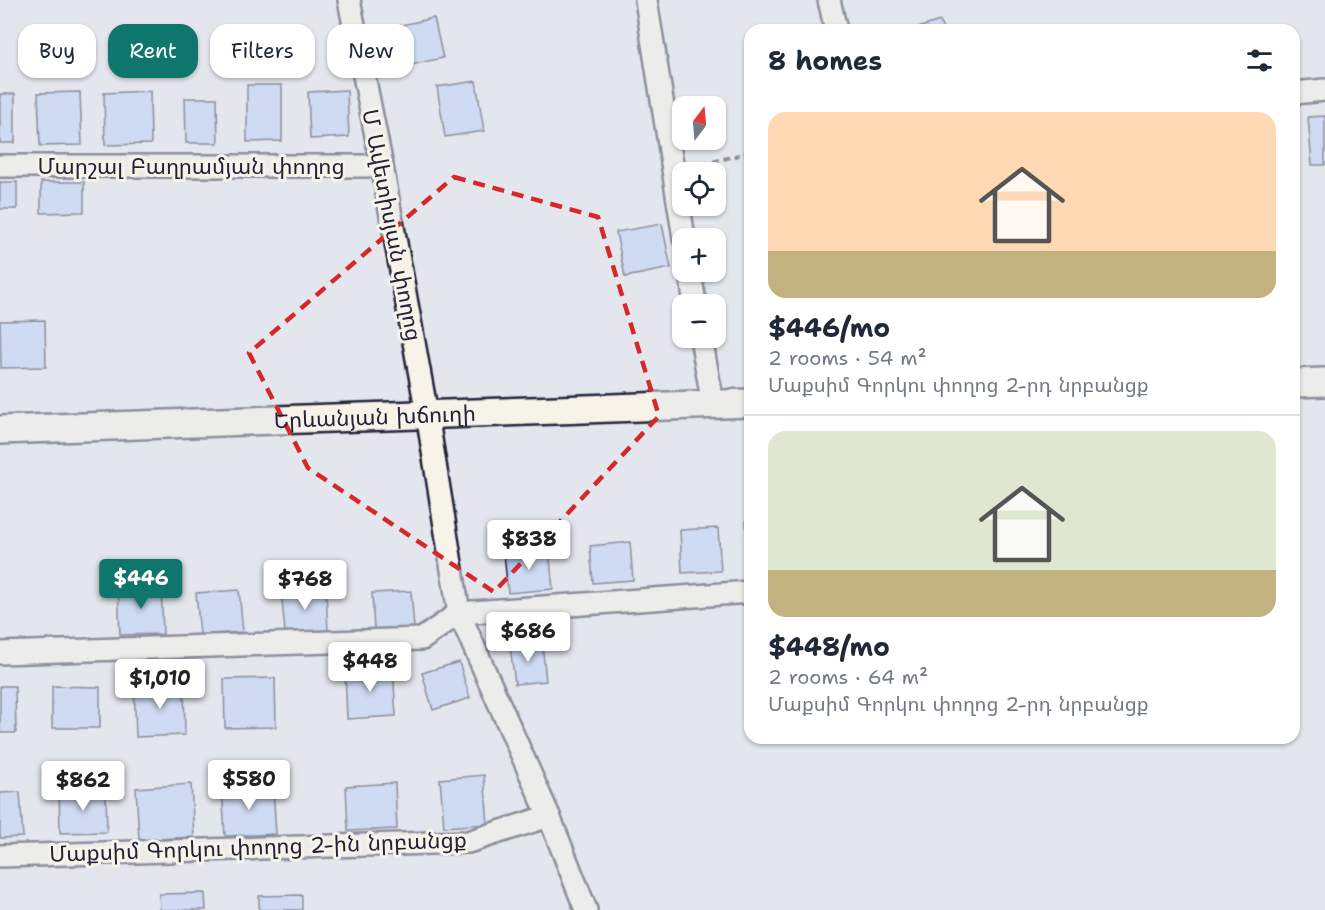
<!DOCTYPE html>
<meta charset="utf-8">
<style>
:root{--surface:#fff;--page:#f6f6f7;--text:#1f2937;--muted:#747a83;--line:#e0e1e3;--accent:#0f766e}
body{margin:0;font-family:"Shantell Sans","Noto Sans Armenian",sans-serif;background:var(--page);color:var(--text);height:100vh;display:flex;flex-direction:column;font-size:22px;white-space:nowrap}
*{box-sizing:border-box;margin:0}
p{font-size:20px;color:var(--muted)}
.icon{flex:none;width:33px;height:33px;fill:none;stroke:currentColor;stroke-width:2;stroke-linecap:round;stroke-linejoin:round}
.map{position:relative;flex:1;overflow:hidden}
.details{position:absolute;left:744px;top:24px;width:556px;height:720px;display:flex;flex-direction:column;background:var(--surface);border-radius:18px;box-shadow:0 2px 4px #0004}
.details>*{flex:none}
.hud{position:absolute;left:18px;top:24px;width:570px;height:54px;display:flex;gap:12px}
.needle{width:39px;rotate:16deg}
.controls{position:absolute;left:672px;top:96px;display:grid;gap:12px}
.controls a{display:grid;place-items:center;width:54px;height:54px;border-radius:12px;background:var(--surface);box-shadow:0 2px 4px #0004;font-size:30px}
.price{position:absolute;translate:-50% -51px;padding:0 14px;border-radius:6px;background:#fff;color:#222;font-size:20px;line-height:39px;filter:drop-shadow(0 2px 3px #0008)}
.price::after{content:'';position:absolute;left:50%;top:36px;width:18px;height:14px;margin-left:-9px;background:inherit;clip-path:polygon(0 0,100% 0,50% 100%)}
.price.selected{background:var(--accent);color:#fff}
ul{padding:0;list-style:none}
li{display:grid;align-content:center;gap:12px;height:318px;padding:0 24px}
li+li{border-top:2px solid var(--line)}
li span{display:grid;place-items:center;height:186px;border-radius:18px;color:#555}
li>.icon{margin-inline-start:auto}
span .icon{width:108px;height:108px;fill:#fffc;stroke-width:1}
li b{font-size:26px}
h2{display:flex;justify-content:space-between;align-items:center;height:72px;padding:0 24px;font-size:26px}
.chip{padding:0 21px;border-radius:18px;background:var(--surface);box-shadow:0 2px 4px #0004;font-size:21px;line-height:54px}
.chip.selected{background:var(--accent);color:#fff}
.map>svg:first-child{display:block}
.building{fill:#b5cbfa;stroke:#22223b;stroke-width:1.5}
.lines{fill:none;stroke-linecap:round;stroke-linejoin:round}
.minor-casing{stroke:#22223b;stroke-width:26}
.tertiary-casing{stroke:#22223b;stroke-width:32}
.path{stroke:#22223b;stroke-width:4;stroke-dasharray:6 4.5;stroke-linecap:butt}
.minor{stroke:#f7f3e8;stroke-width:21}
.tertiary{stroke:#f7f3e8;stroke-width:27}
.marked{fill:none;stroke:#d62828;stroke-width:4.5;stroke-dasharray:12 8;stroke-linejoin:round}
.labels{text-anchor:middle;dominant-baseline:central;stroke-width:6;stroke-linejoin:round;paint-order:stroke}
.street-label{font-size:22px;fill:#22223b;stroke:#f7f3e8}
</style>
<div class="map">
<svg width="1325" height="910" viewBox="0 0 1325 910">
<rect width="100%" height="100%" fill="#e3e7ed"/>
<filter id="ink" filterUnits="userSpaceOnUse"><feTurbulence type="fractalNoise" baseFrequency=".0167" numOctaves="2"/><feDisplacementMap in="SourceGraphic" scale="12" xChannelSelector="R" yChannelSelector="G"/><feConvolveMatrix kernelMatrix="1 2 1 2 8 2 1 2 1" color-interpolation-filters="sRGB"/></filter>
<g filter="url(#ink)">
<g class="building">
<polygon points="434,18 443,58 401,67 392,27"/>
<polygon points="940,21 943,30 911,30"/>
<polygon points="476,81 484,131 445,137 437,87"/>
<polygon points="247,85 282,85 282,141 247,142"/>
<polygon points="347,90 349,137 310,139 308,92"/>
<polygon points="150,91 151,144 105,145 104,93"/>
<polygon points="80,92 82,145 40,146 38,93"/>
<rect x="0" y="94" width="15" height="49"/>
<polygon points="185,98 217,98 218,143 186,143"/>
<polygon points="1325,116 1325,165 1312,165 1308,117"/>
<rect x="0" y="182" width="17" height="27"/>
<polygon points="41,182 84,182 84,212 41,213"/>
<polygon points="662,224 671,268 625,277 616,232"/>
<polygon points="45,320 46,367 1,368 0,321"/>
<polygon points="750,519 750,565 748,565 746,520"/>
<polygon points="718,528 721,571 682,573 680,530"/>
<polygon points="630,542 633,580 593,583 590,546"/>
<polygon points="549,549 553,589 508,593 504,554"/>
<polygon points="161,584 163,634 120,635 118,586"/>
<polygon points="239,590 243,632 200,635 196,593"/>
<polygon points="326,590 328,631 285,632 281,591"/>
<polygon points="411,591 414,628 374,630 372,593"/>
<polygon points="542,642 546,681 515,684 510,646"/>
<polygon points="459,662 470,698 433,710 422,673"/>
<polygon points="393,668 396,716 347,719 345,670"/>
<polygon points="275,678 276,727 225,728 224,679"/>
<polygon points="184,683 185,735 136,737 134,684"/>
<polygon points="0,686 15,686 16,733 0,733"/>
<polygon points="52,686 100,687 100,728 52,728"/>
<polygon points="484,775 488,824 444,827 440,779"/>
<polygon points="395,783 397,829 348,831 346,786"/>
<polygon points="191,784 194,837 139,840 136,788"/>
<polygon points="273,786 276,834 225,836 222,789"/>
<polygon points="106,790 107,832 60,833 59,791"/>
<polygon points="20,792 23,837 0,838 0,793"/>
<polygon points="205,893 206,910 160,910 159,894"/>
<polygon points="302,895 302,910 259,910 259,896"/>
</g>
<g class="lines">
<defs>
<g id="minor">
<polyline points="349,0 382,166 427,414 459,613 549,816 586,910"/>
<polyline points="646,0 684,238"/>
<polyline points="829,0 836,30"/>
<polyline points="1294,93 1325,90"/>
<polyline points="0,166 382,166"/>
<polyline points="690,272 695,304"/>
<polyline points="701,338 713,404"/>
<polyline points="0,653 422,639 459,613 750,592"/>
<polyline points="0,856 468,842 549,816"/>
</g>
<g id="tertiary">
<polyline points="1294,383 1325,382"/>
<path id="s1" d="M0,430l750,-27"/>
</g>
</defs>
<use href="#minor" class="minor-casing"/>
<use href="#tertiary" class="tertiary-casing"/>
<polyline class="path" points="693,167 750,152"/>
<use href="#minor" class="minor"/>
<use href="#tertiary" class="tertiary"/>
</g>
</g>
<path d="M0 0H1325V910H0ZM454,177l144,40 61,199 -165,176 -186,-124 -59,-115z" fill="#e3e7ed" fill-opacity=".55" fill-rule="evenodd"/>
<path class="marked" d="M454,177l144,40 61,199 -165,176 -186,-124 -59,-115z"/>
<g class="labels">
<g class="street-label">
<text x="191" y="166">Մարշալ Բաղրամյան փողոց</text>
<text transform="translate(392 225) rotate(79)">Մ Ավետիսյան փողոց</text>
<text stroke="none"><textPath href="#s1" startOffset="375">Երևանյան խճուղի</textPath></text>
<text transform="translate(258 847) rotate(-2)">Մաքսիմ Գորկու փողոց 2-ին նրբանցք</text>
</g>
</g>
</svg>
<div class="controls">
<a><svg class="needle" viewBox="-14 -14 28 28"><path d="M0-13l5 13h-10z" fill="#e53935"/><path d="M0 13l5-13h-10z" fill="#747a83"/></svg></a>
<a><svg class="icon" aria-label="locate" viewBox="0 0 24 24"><circle cx="12" cy="12" r="6"/><path d="M12 2v4M12 18v4M2 12h4M18 12h4"/></svg></a>
<a>+</a>
<a>−</a>
</div>
<b class="price" style="left:529px;top:571px">$838</b>
<b class="price selected" style="left:141px;top:610px">$446</b>
<b class="price" style="left:305px;top:611px">$768</b>
<b class="price" style="left:528px;top:663px">$686</b>
<b class="price" style="left:370px;top:693px">$448</b>
<b class="price" style="left:160px;top:710px">$1,010</b>
<b class="price" style="left:249px;top:811px">$580</b>
<b class="price" style="left:83px;top:812px">$862</b>
<div class="hud">
<a class="chip">Buy</a>
<a class="chip selected">Rent</a>
<a class="chip">Filters</a>
<a class="chip">New</a>
</div>
<section class="details">
<h2>8 homes<svg class="icon" aria-label="filters" viewBox="0 0 24 24"><path d="M4 7h16M4 17h16"/><circle cx="9" cy="7" r="2"/><circle cx="15" cy="17" r="2"/></svg></h2>
<ul>
<li><span style="background:linear-gradient(#ffd9b3 75%,#c2b280 0)"><svg class="icon" aria-label="home" viewBox="0 0 24 24"><path d="M3 11l9-7 9 7M6 9v11h12V9"/></svg></span><div><b>$446/mo</b><p>2 rooms · 54 m²</p><p>Մաքսիմ Գորկու փողոց 2-րդ նրբանցք</p></div></li>
<li><span style="background:linear-gradient(#dfe7d0 75%,#c2b280 0)"><svg class="icon" aria-label="home" viewBox="0 0 24 24"><path d="M3 11l9-7 9 7M6 9v11h12V9"/></svg></span><div><b>$448/mo</b><p>2 rooms · 64 m²</p><p>Մաքսիմ Գորկու փողոց 2-րդ նրբանցք</p></div></li>
</ul>
</section>
</div>
